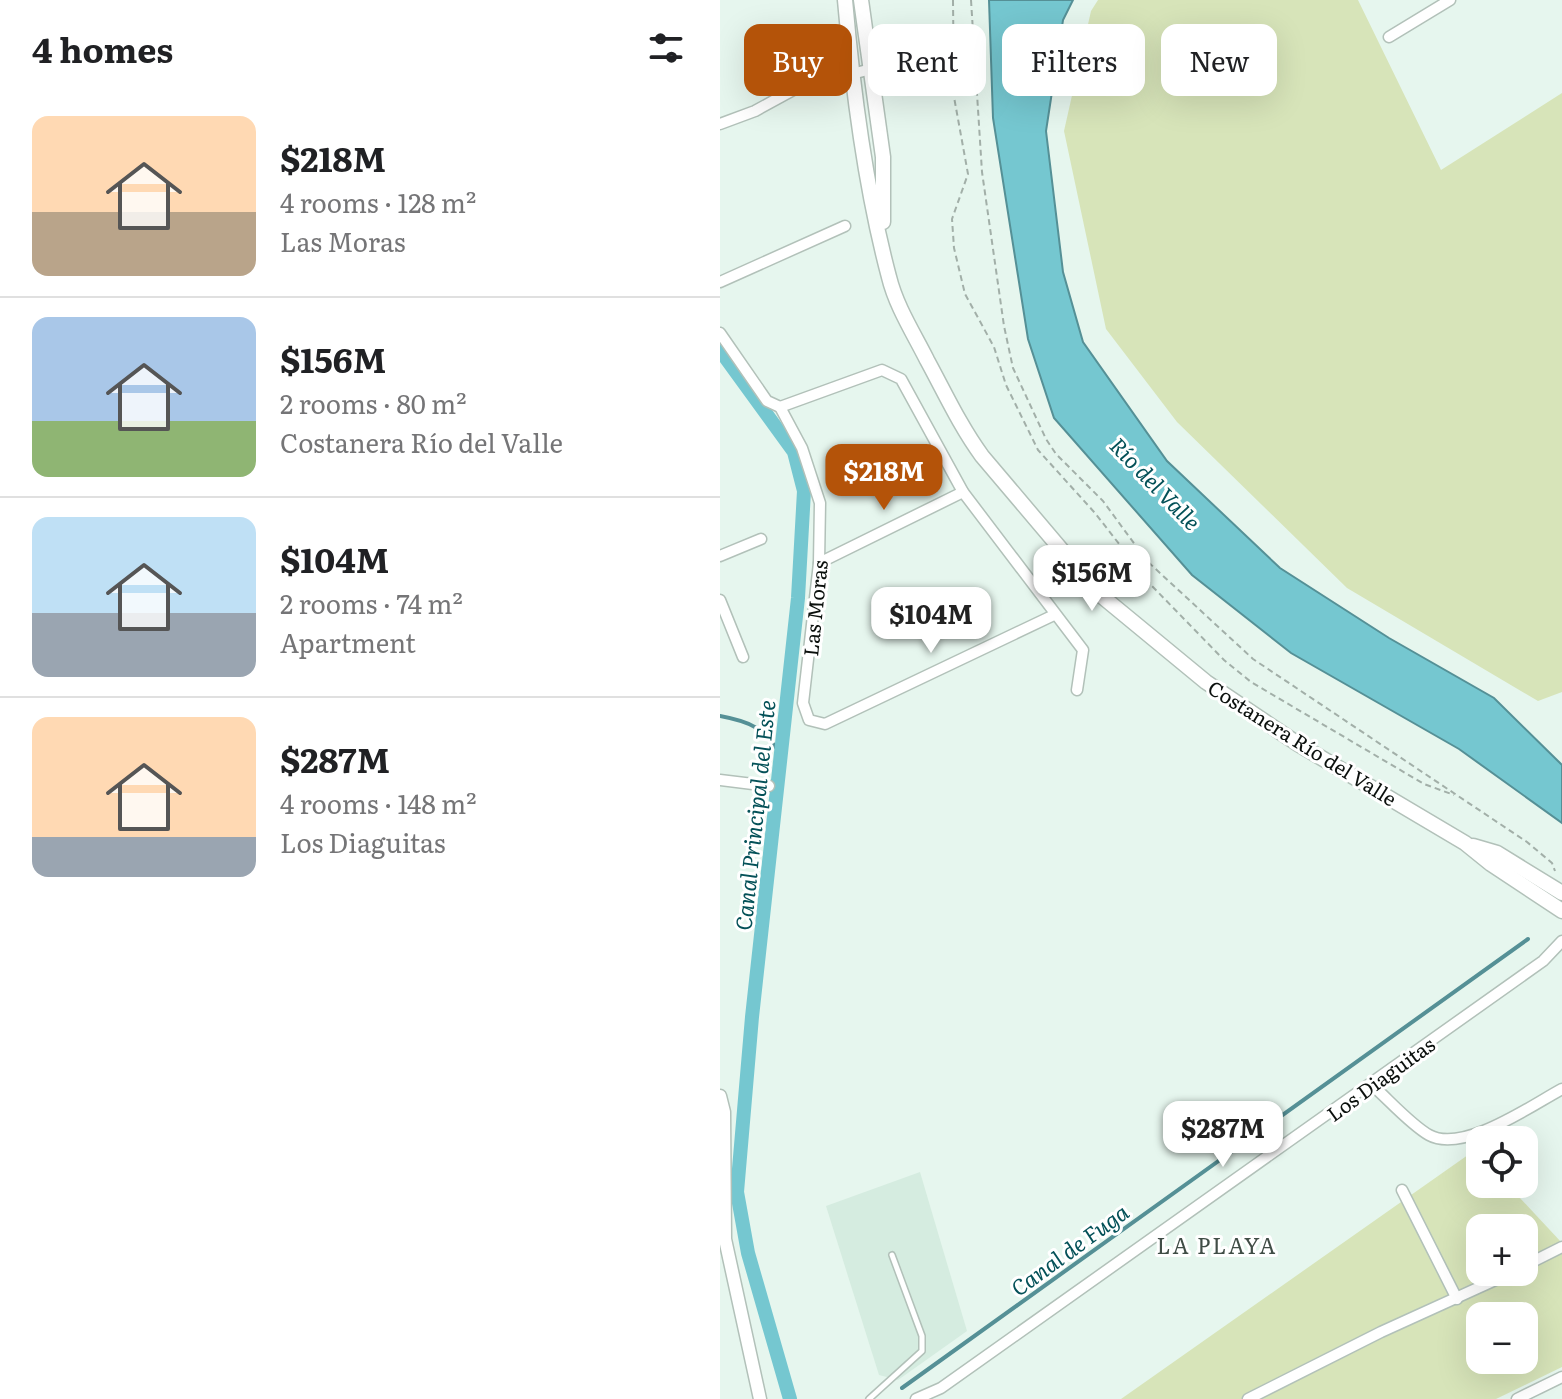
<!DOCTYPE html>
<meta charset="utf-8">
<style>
:root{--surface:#fff;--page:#f6f6f6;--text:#202124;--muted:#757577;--line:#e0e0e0;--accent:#b45309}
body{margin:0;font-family:Literata,serif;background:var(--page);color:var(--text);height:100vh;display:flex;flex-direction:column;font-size:30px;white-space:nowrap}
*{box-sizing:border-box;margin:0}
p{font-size:26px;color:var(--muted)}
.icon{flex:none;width:44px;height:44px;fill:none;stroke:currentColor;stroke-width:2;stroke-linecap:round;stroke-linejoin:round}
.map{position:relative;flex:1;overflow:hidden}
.details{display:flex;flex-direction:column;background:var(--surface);width:720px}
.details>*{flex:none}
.guide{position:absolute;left:24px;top:24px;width:698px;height:72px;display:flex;gap:16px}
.tools{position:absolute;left:746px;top:1126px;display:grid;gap:16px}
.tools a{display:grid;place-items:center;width:72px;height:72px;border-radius:16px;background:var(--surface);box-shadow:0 8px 32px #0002;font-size:40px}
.price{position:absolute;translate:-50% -68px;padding:0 18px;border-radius:16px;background:#fff;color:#222;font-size:26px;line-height:52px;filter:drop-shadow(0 2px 4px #0008)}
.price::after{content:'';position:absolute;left:50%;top:48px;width:24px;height:18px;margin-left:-12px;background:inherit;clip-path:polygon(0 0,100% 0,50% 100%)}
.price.selected{background:var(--accent);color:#fff}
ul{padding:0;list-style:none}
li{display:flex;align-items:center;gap:24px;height:200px;padding:0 32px}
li+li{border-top:2px solid var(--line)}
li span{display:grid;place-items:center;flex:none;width:224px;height:160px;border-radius:16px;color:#555}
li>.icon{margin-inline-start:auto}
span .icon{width:96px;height:96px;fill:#fffc;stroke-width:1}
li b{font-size:34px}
h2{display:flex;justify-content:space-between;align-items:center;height:96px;padding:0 32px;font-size:34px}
.chip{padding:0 28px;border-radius:16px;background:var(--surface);box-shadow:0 8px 32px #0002;font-size:28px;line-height:72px}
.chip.selected{background:var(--accent);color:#fff}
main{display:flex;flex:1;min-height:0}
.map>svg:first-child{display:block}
.built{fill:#d5ece0}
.green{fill:#d7e4b9;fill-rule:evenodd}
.water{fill:#75c7d0;stroke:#559096;stroke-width:2}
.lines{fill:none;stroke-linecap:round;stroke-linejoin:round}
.stream{stroke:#559096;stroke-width:4}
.canal{stroke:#75c7d0;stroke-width:14}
.service-casing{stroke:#b2c1b9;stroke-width:8}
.minor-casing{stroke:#b2c1b9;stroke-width:13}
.tertiary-casing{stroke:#b2c1b9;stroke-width:15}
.secondary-casing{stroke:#b2c1b9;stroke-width:17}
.path{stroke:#a2afa8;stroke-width:2;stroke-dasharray:6 4;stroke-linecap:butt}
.service{stroke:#fff;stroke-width:5}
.minor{stroke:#fff;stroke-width:10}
.tertiary{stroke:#fff;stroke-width:12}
.secondary{stroke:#fff;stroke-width:14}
.labels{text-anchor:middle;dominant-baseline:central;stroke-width:6;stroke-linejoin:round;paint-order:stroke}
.street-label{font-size:20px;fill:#0b100d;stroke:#fff}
.water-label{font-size:22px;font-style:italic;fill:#045158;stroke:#fff}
.neighbourhood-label{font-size:22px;letter-spacing:2px;fill:#404d46;stroke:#fff}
</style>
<main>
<section class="details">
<h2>4 homes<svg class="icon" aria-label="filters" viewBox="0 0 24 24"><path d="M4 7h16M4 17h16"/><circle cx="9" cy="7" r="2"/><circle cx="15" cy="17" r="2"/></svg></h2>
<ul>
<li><span style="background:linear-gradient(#ffd9b3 60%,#b9a48a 0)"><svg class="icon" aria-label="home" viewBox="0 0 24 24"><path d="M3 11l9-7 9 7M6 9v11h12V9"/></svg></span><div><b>$218M</b><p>4 rooms · 128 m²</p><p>Las Moras</p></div></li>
<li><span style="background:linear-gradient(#a9c7e8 65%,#8fb573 0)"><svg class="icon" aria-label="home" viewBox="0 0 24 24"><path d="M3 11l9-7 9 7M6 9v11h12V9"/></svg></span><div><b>$156M</b><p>2 rooms · 80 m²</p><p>Costanera Río del Valle</p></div></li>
<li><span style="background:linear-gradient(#bfe0f5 60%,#9aa5b1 0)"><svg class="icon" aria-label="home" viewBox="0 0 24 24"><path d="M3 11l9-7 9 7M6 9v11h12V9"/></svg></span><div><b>$104M</b><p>2 rooms · 74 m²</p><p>Apartment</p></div></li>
<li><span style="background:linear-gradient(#ffd9b3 75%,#9aa5b1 0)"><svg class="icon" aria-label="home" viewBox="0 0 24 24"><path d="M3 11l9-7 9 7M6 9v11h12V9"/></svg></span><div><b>$287M</b><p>4 rooms · 148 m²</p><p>Los Diaguitas</p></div></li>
</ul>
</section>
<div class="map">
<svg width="842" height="1399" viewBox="0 0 842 1399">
<rect width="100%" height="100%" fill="#e6f6ee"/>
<polygon class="built" points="200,1172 247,1331 178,1380 159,1375 106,1206"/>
<g class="green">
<polygon points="378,0 638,0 721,170 842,93 842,692 818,701 627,588 457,422 386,329 344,131 371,11"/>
<path d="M755,1150l5,5v29h27l55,59v124l-66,32h-375zM760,1228h44v44h-44zM760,1316h44v44h-44z"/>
</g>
<polygon class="water" points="269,0 353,0 343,20 326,131 343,272 363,342 447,461 560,568 669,638 774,698 842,765 842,823 739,749 571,653 472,575 334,418 308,339 273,118"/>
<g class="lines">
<g class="stream">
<path d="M0,716c32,6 41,11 61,38"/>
<polyline points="182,1388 808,939"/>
</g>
<polyline class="canal" points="0,350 74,452 84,491 78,598 32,1017 17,1192 28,1253 70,1399"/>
<defs>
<polyline id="service" points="149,1399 202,1351 202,1336 172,1255"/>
<g id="minor">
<polyline points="669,37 730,0"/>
<polyline points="0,124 35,111 75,89 151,69"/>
<polyline points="0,282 125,226"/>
<polyline points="0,333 47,401 60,407 82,448 100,503 99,563 83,703 89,720 105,724 334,615"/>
<polyline points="60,407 162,370 181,379 243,492 363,650 357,690"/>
<polyline points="0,556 41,539"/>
<polyline points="99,563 243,492"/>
<polyline points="0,600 23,657"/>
<polyline points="0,780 49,786"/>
<path d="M652,1085c16,14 39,40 57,50 34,19 103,-30 133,-46"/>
<polyline points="682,1190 737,1299"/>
<polyline points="804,1266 842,1247"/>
<polyline points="196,1399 221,1388 823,961 842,941"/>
<polyline points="528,1399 661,1332 793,1272"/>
<polyline points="797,1399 842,1377"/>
</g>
<polyline id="tertiary" points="0,1096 4,1112 5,1239 40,1399"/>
<g id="secondary">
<path d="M125,0c8,93 20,187 44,277 7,29 25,57 38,83 18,33 33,66 55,96l116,137 108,89 92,62 167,99 26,21 71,47"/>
<polyline points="141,0 163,157 163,222"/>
<polyline points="753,846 777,853 842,893"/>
</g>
</defs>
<use href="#service" class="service-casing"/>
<use href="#minor" class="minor-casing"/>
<use href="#tertiary" class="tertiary-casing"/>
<use href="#secondary" class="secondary-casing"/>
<g class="path">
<polyline points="233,0 234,97 248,174 232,219 234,248 245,294 274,347 286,385 318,450 375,513 431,585 504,660 531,682 704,784 734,795"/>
<polyline points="251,0 262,172 284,326 293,368 326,439 336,454 383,501 427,561 533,659 807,842 832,863 835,871"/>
</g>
<use href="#service" class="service"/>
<use href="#minor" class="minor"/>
<use href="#tertiary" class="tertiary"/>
<use href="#secondary" class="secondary"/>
</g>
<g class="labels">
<g class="street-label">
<text transform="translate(94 608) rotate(-84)">Las Moras</text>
<text transform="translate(583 742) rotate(32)">Costanera Río del Valle</text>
<text transform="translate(660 1078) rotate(-36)">Los Diaguitas</text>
</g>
<g class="water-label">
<text transform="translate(436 483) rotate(46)">Río del Valle</text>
<text transform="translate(34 815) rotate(-84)">Canal Principal del Este</text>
<text transform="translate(349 1249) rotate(-36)">Canal de Fuga</text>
</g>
<g class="neighbourhood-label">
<text x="497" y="1244">LA PLAYA</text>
</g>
</g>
</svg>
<div class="tools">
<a><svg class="icon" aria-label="locate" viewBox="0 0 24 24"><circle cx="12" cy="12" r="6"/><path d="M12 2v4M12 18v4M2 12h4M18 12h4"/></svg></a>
<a>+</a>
<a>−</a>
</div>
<b class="price selected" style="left:164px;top:512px">$218M</b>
<b class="price" style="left:372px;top:613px">$156M</b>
<b class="price" style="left:211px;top:655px">$104M</b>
<b class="price" style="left:503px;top:1169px">$287M</b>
<div class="guide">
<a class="chip selected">Buy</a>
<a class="chip">Rent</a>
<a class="chip">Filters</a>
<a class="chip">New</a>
</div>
</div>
</main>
